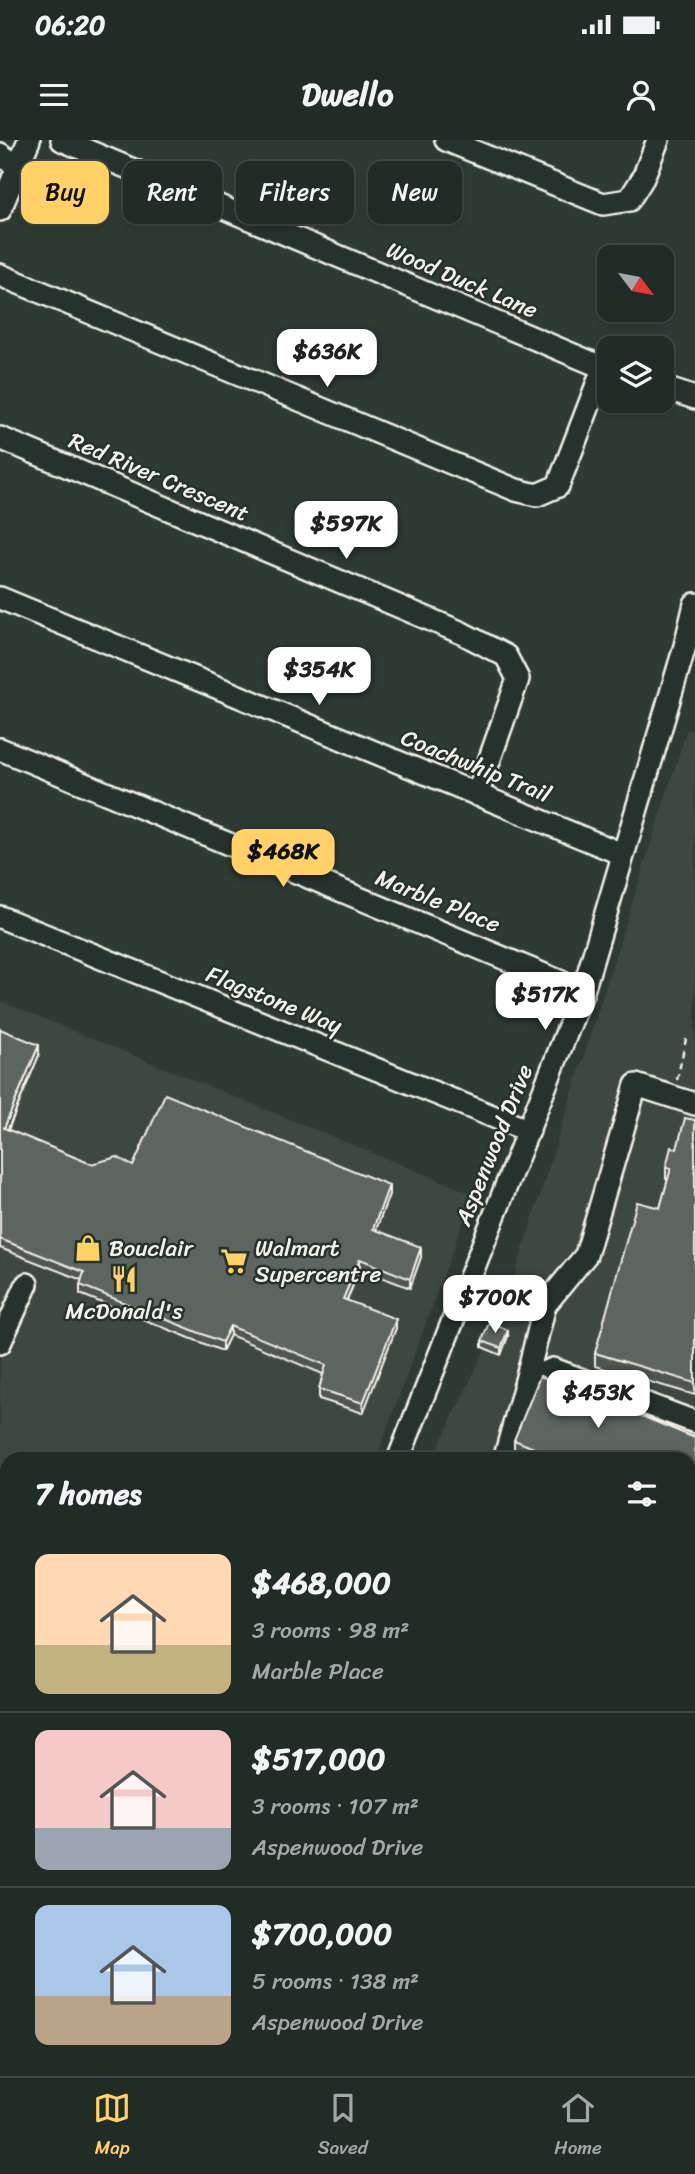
<!DOCTYPE html>
<meta charset="utf-8">
<style>
:root{--surface:#222c27;--page:#2e3833;--text:#f1f3f6;--muted:#a2a7a7;--line:#3f4844;--accent:#ffd166}
body{margin:0;font-family:Sriracha,sans-serif;background:var(--page);color:var(--text);height:100vh;display:flex;flex-direction:column;font-size:26px;white-space:nowrap}
*{box-sizing:border-box;margin:0}
p{font-size:23px;color:var(--muted)}
.icon{flex:none;width:38px;height:38px;fill:none;stroke:currentColor;stroke-width:2;stroke-linecap:round;stroke-linejoin:round}
.map{position:relative;flex:1;overflow:hidden}
.panel{position:absolute;left:0px;top:1312px;width:696px;height:625px;display:flex;flex-direction:column;background:var(--surface);border-radius:21px 21px 0 0;box-shadow:0 4px 10px #0003,0 0 0 2px var(--line)}
.panel>*{flex:none}
.guide{position:absolute;left:21px;top:21px;width:654px;height:63px;display:flex;gap:14px}
.needle{width:46px;rotate:122deg}
.fabs{position:absolute;left:597px;top:105px;display:grid;gap:14px}
.fabs a{display:grid;place-items:center;width:77px;height:77px;border-radius:14px;background:var(--surface);box-shadow:0 4px 10px #0003,0 0 0 2px var(--line);font-size:35px}
.price{position:absolute;translate:-50% -60px;padding:0 16px;border-radius:14px;background:#fff;color:#222;font-size:23px;line-height:46px;filter:drop-shadow(0 2px 4px #0008)}
.price::after{content:'';position:absolute;left:50%;top:42px;width:21px;height:16px;margin-left:-10px;background:inherit;clip-path:polygon(0 0,100% 0,50% 100%)}
.price.active{background:var(--accent);color:#111}
ul{padding:0;list-style:none}
li{display:flex;align-items:center;gap:21px;height:175px;padding:0 35px}
li+li{border-top:2px solid var(--line)}
li span{display:grid;place-items:center;flex:none;width:196px;height:140px;border-radius:14px;color:#555}
li>.icon{margin-inline-start:auto}
span .icon{width:84px;height:84px;fill:#fffc;stroke-width:1}
li b{font-size:30px}
h2{display:flex;justify-content:space-between;align-items:center;height:84px;padding:0 35px;font-size:30px}
.chip{padding:0 24px;border-radius:14px;background:var(--surface);box-shadow:0 4px 10px #0003,0 0 0 2px var(--line);font-size:24px;line-height:63px}
.chip.active{background:var(--accent);color:#111}
.status{display:flex;justify-content:space-between;align-items:center;height:49px;padding:0 35px;background:var(--surface);direction:ltr}
.status svg{height:19px;fill:currentColor}
header{display:flex;justify-content:space-between;align-items:center;height:91px;padding:0 35px;background:var(--surface);font-size:32px;font-weight:800}
.menu{display:flex;justify-content:space-around;align-items:center;height:98px;border-top:2px solid var(--line);background:var(--surface);font-size:19px;color:var(--muted)}
.menu a{display:grid;justify-items:center;gap:4px}
.menu .active{color:var(--accent)}
.map>svg:first-child{display:block}
.built{fill:#3c4841}
.lines{fill:none;stroke-linecap:round;stroke-linejoin:round}
.minor-casing{stroke:#f4f1e8;stroke-width:26}
.major-casing{stroke:#f4f1e8;stroke-width:32}
.path{stroke:#f4f1e8;stroke-width:2.5;stroke-dasharray:7 5;stroke-linecap:butt}
.minor{stroke:#26332d;stroke-width:21}
.major{stroke:#26332d;stroke-width:26}
.wall{fill:#4f5751;stroke:#f4f1e8;stroke-width:2}
.shaded-wall{fill:#404742;stroke:#f4f1e8;stroke-width:2}
.building{fill:#5c655e;stroke:#f4f1e8;stroke-width:2}
.labels{text-anchor:middle;dominant-baseline:central;stroke-width:5;stroke-linejoin:round;paint-order:stroke}
.street-label{font-size:23px;fill:#f4f1e8;stroke:#26332d}
.poi-label{font-size:23px;fill:#f4f1e8;stroke:#26332d;text-anchor:start}
</style>
<div class="status"><b>06:20</b><svg viewBox="0 0 49 12"><path d="M0 12V9h3v3zM5 12V6h3v6zM10 12V3h3v9zM15 12V0h3v12zM26 1h20v11H26zM47 4h2v5h-2z"/></svg></div>
<header><svg class="icon" aria-label="menu" viewBox="0 0 24 24"><path d="M4 6h16M4 12h16M4 18h16"/></svg>Dwello<svg class="icon" aria-label="person" viewBox="0 0 24 24"><circle cx="12" cy="8" r="4"/><path d="M4 21q1-7 8-7t8 7"/></svg></header>
<div class="map">
<svg width="695" height="1936" viewBox="0 0 695 1936">
<rect width="100%" height="100%" fill="#2e3b34"/>
<filter id="ink" filterUnits="userSpaceOnUse"><feTurbulence type="fractalNoise" baseFrequency=".0143" numOctaves="2"/><feDisplacementMap in="SourceGraphic" scale="14" xChannelSelector="R" yChannelSelector="G"/><feConvolveMatrix kernelMatrix="1 2 1 2 8 2 1 2 1" color-interpolation-filters="sRGB"/></filter>
<g filter="url(#ink)">
<g class="built">
<polygon points="687,589 695,592 695,1642 690,1660 690,1320 432,1320 503,1172"/>
<polygon points="0,861 473,1054 376,1319 7,1320 7,1420 0,1417"/>
<polygon points="0,1506 7,1508 7,1733 0,1731"/>
<polygon points="690,1808 695,1810 695,1936 572,1936 561,1930 690,1930"/>
</g>
<g class="lines">
<defs>
<g id="minor">
<polyline points="62,0 609,230"/>
<polyline points="446,0 603,64 629,60 643,38 658,0"/>
<polyline points="0,14 18,27"/>
<polyline points="0,70 29,0"/>
<polyline points="0,135 516,350 537,355 558,346 603,229"/>
<polyline points="662,247 695,258"/>
<polyline points="0,298 462,493 506,516 518,539 477,655"/>
<polyline points="0,458 622,714"/>
<polyline points="0,609 583,851"/>
<polyline points="0,777 529,991"/>
<polyline points="0,1203 27,1144"/>
<polyline points="526,1241 545,1165 586,1115 636,945 695,964"/>
<polyline points="398,1320 583,851 685,506 695,464"/>
<polyline points="504,1320 526,1241 553,1229 695,1282"/>
<polyline points="690,1394 695,1396"/>
<polyline points="690,1744 695,1725"/>
<polyline points="0,1847 7,1847"/>
<polyline points="213,1936 214,1930"/>
<polyline points="511,1936 513,1930"/>
</g>
<g id="major">
<polyline points="0,1483 7,1486"/>
<polyline points="690,1758 695,1761"/>
</g>
</defs>
<use href="#minor" class="minor-casing"/>
<use href="#major" class="major-casing"/>
<polyline class="path" points="677,940 686,899"/>
<use href="#minor" class="minor"/>
<use href="#major" class="major"/>
</g>
<g class="wall">
<polygon points="0,889 39,915 8,990 91,1024 133,1026 389,1054 376,1090 421,1117 410,1148 360,1129 347,1160 396,1188 363,1273 319,1259 319,1249 323,1234 230,1195 222,1211 80,1154 80,1145 82,1140 0,1108"/>
<polygon points="695,980 695,1255 595,1226 595,1213 660,1068 668,1039 666,1039 666,1027"/>
<polygon points="508,1196 501,1215 482,1207 482,1201"/>
<polygon points="560,1244 585,1253 695,1298 695,1386 690,1384 690,1320 532,1320 514,1312 514,1300"/>
<polygon points="0,1627 7,1641 7,1716 0,1715"/>
<polygon points="695,1828 695,1906 691,1905 690,1908 690,1829"/>
<polygon points="299,1930 497,1930 494,1936 314,1936"/>
</g>
<g class="shaded-wall">
<polygon points="39,905 39,915 4,998 4,988"/>
<polygon points="389,1045 389,1054 373,1098 373,1089"/>
<polygon points="421,1107 421,1117 410,1148 410,1139"/>
<polygon points="360,1119 360,1129 343,1168 343,1159"/>
<polygon points="396,1179 396,1188 363,1273 363,1263"/>
<polygon points="230,1186 230,1195 222,1211 222,1202"/>
<polygon points="508,1190 508,1196 501,1215 501,1208"/>
<polygon points="493,1930 497,1930 494,1936 491,1936"/>
</g>
<g class="building">
<polygon points="0,889 39,905 4,988 91,1024 117,1017 133,1026 165,954 389,1045 373,1089 421,1107 410,1139 360,1119 343,1159 396,1179 363,1263 319,1249 326,1225 230,1186 222,1202 80,1145 84,1132 0,1099"/>
<polygon points="685,978 695,980 695,1243 595,1213 637,1062 660,1068 671,1028 666,1027 671,1007 677,1009"/>
<polygon points="489,1182 508,1190 501,1208 482,1201"/>
<polygon points="540,1236 560,1244 563,1239 585,1248 583,1252 695,1298 695,1374 690,1371 690,1320 563,1320 514,1300"/>
<polygon points="0,1627 7,1641 7,1688 0,1686"/>
<polygon points="690,1827 695,1828 695,1894 691,1892 690,1896"/>
<polygon points="323,1930 493,1930 491,1936 338,1936"/>
<polygon points="584,1930 609,1930 607,1936 583,1936"/>
</g>
</g>
<defs>
<symbol id="shop-bare" viewBox="-9 -9 18 18"><path d="M-5-2.5h2.3a2.7 3.5 0 0 1 5.4 0H5L5.5 6h-11ZM-1.5-2.5h3a1.5 2.3 0 0 0-3 0Z" fill="#ffd166" stroke="#26332d" stroke-width="2.5" paint-order="stroke"/></symbol>
<symbol id="supermarket-bare" viewBox="-9 -9 18 18"><path d="M-6-5.5h2.5l.6 2H6L4.5 2H-2.5L-4.4-4H-6ZM-1.5 3.2a1.3 1.3 0 1 0 .1 0ZM3 3.2a1.3 1.3 0 1 0 .1 0Z" fill="#ffd166" stroke="#26332d" stroke-width="2.5" paint-order="stroke"/></symbol>
<symbol id="restaurant-bare" viewBox="-9 -9 18 18"><path d="M-5-6h1v4h1v-4h1v4h1v-4h1v5L-1.5 .5V6h-2V.5L-5-1ZM5-6V6H3V1.5H1.5Q1.5-4 5-6Z" fill="#ffd166" stroke="#26332d" stroke-width="2.5" paint-order="stroke"/></symbol>
</defs>
<g fill-rule="evenodd">
<use href="#shop-bare" x="69" y="1089" width="38" height="38"/>
<use href="#supermarket-bare" x="215" y="1102" width="38" height="38"/>
<use href="#restaurant-bare" x="105" y="1120" width="38" height="38"/>
</g>
<g class="labels">
<g class="street-label">
<text transform="translate(462 140) rotate(23)">Wood Duck Lane</text>
<text transform="translate(159 337) rotate(23)">Red River Crescent</text>
<text transform="translate(476 626) rotate(22)">Coachwhip Trail</text>
<text transform="translate(438 761) rotate(22)">Marble Place</text>
<text transform="translate(274 860) rotate(22)">Flagstone Way</text>
<text transform="translate(494 1005) rotate(-68)">Aspenwood Drive</text>
</g>
<g class="poi-label">
<text x="109" y="1108">Bouclair</text>
<text x="255" y="1108">Walmart<tspan x="255" dy="26">Supercentre</tspan></text>
<text x="124" y="1171" text-anchor="middle">McDonald's</text>
</g>
</g>
</svg>
<div class="fabs">
<a><svg class="needle" viewBox="-14 -14 28 28"><path d="M0-13l5 13h-10z" fill="#e53935"/><path d="M0 13l5-13h-10z" fill="#a2a7a7"/></svg></a>
<a><svg class="icon" aria-label="layers" viewBox="0 0 24 24"><path d="M12 4l9 5-9 5-9-5zM3 14l9 5 9-5"/></svg></a>
</div>
<b class="price" style="left:327px;top:249px">$636K</b>
<b class="price" style="left:346px;top:421px">$597K</b>
<b class="price" style="left:319px;top:567px">$354K</b>
<b class="price active" style="left:283px;top:749px">$468K</b>
<b class="price" style="left:545px;top:892px">$517K</b>
<b class="price" style="left:495px;top:1195px">$700K</b>
<b class="price" style="left:598px;top:1290px">$453K</b>
<div class="guide">
<a class="chip active">Buy</a>
<a class="chip">Rent</a>
<a class="chip">Filters</a>
<a class="chip">New</a>
</div>
<section class="panel">
<h2>7 homes<svg class="icon" aria-label="filters" viewBox="0 0 24 24"><path d="M4 7h16M4 17h16"/><circle cx="9" cy="7" r="2"/><circle cx="15" cy="17" r="2"/></svg></h2>
<ul>
<li><span style="background:linear-gradient(#ffd9b3 65%,#c2b280 0)"><svg class="icon" aria-label="home" viewBox="0 0 24 24"><path d="M3 11l9-7 9 7M6 9v11h12V9"/></svg></span><div><b>$468,000</b><p>3 rooms · 98 m²</p><p>Marble Place</p></div></li>
<li><span style="background:linear-gradient(#f6c9c9 70%,#9aa5b1 0)"><svg class="icon" aria-label="home" viewBox="0 0 24 24"><path d="M3 11l9-7 9 7M6 9v11h12V9"/></svg></span><div><b>$517,000</b><p>3 rooms · 107 m²</p><p>Aspenwood Drive</p></div></li>
<li><span style="background:linear-gradient(#a9c7e8 65%,#b9a48a 0)"><svg class="icon" aria-label="home" viewBox="0 0 24 24"><path d="M3 11l9-7 9 7M6 9v11h12V9"/></svg></span><div><b>$700,000</b><p>5 rooms · 138 m²</p><p>Aspenwood Drive</p></div></li>
</ul>
</section>
</div>
<nav class="menu">
<a class="active"><svg class="icon" aria-label="map" viewBox="0 0 24 24"><path d="M3 6l6-2 6 2 6-2v14l-6 2-6-2-6 2zM9 4v14M15 6v14"/></svg>Map</a>
<a><svg class="icon" aria-label="saved" viewBox="0 0 24 24"><path d="M7 4h10v16l-5-4-5 4z"/></svg>Saved</a>
<a><svg class="icon" aria-label="home" viewBox="0 0 24 24"><path d="M3 11l9-7 9 7M6 9v11h12V9"/></svg>Home</a>
</nav>
